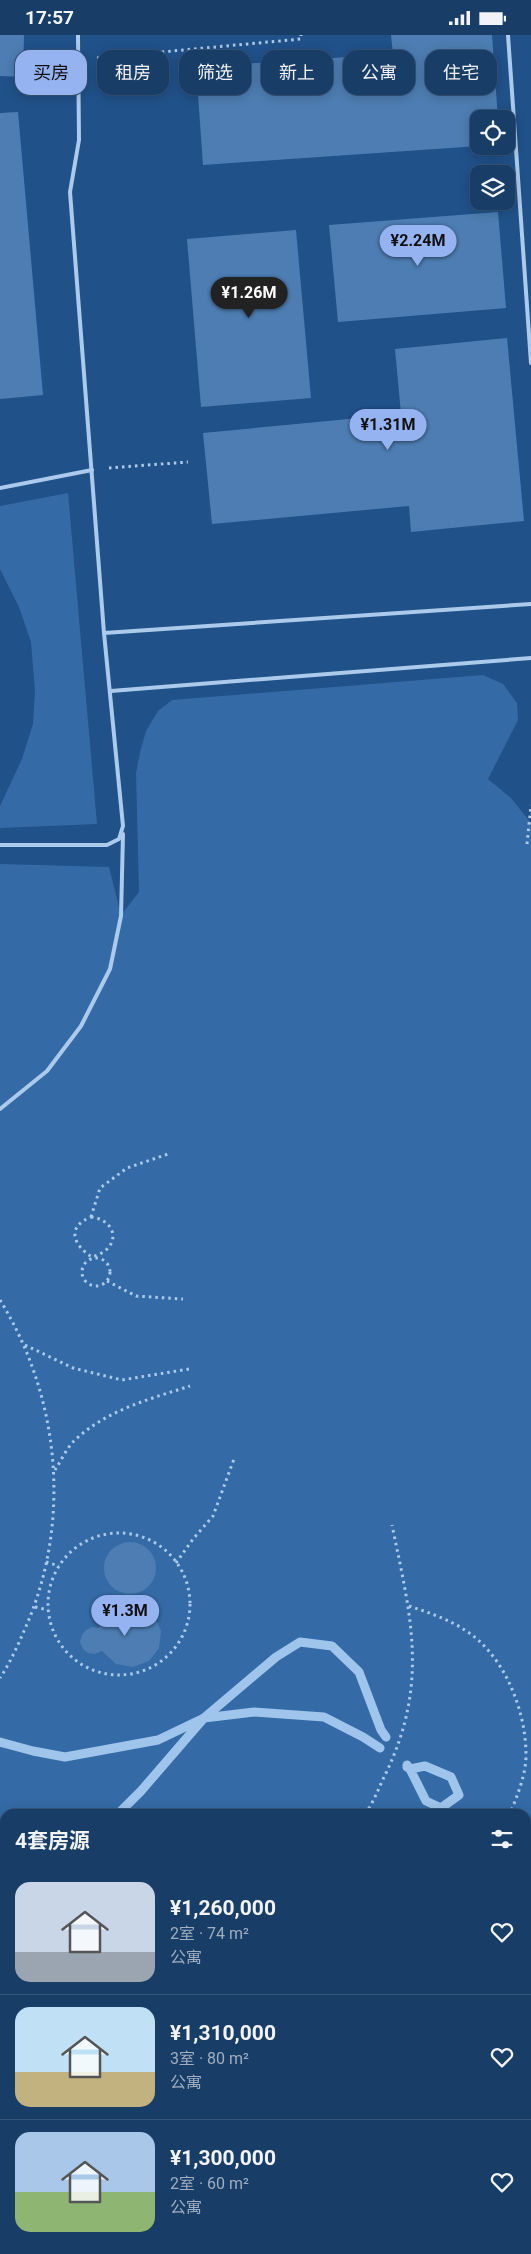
<!DOCTYPE html>
<html lang="zh">
<meta charset="utf-8">
<style>
:root{--surface:#183d67;--page:#254870;--text:#f1f3f6;--muted:#9faec0;--line:#36567b;--accent:#95b2f1}
body{margin:0;font-family:Roboto,"Noto Sans SC",sans-serif;background:var(--page);color:var(--text);height:100vh;display:flex;flex-direction:column;font-size:19px;white-space:nowrap}
*{box-sizing:border-box;margin:0}
p{font-size:16px;color:var(--muted)}
.icon{flex:none;width:28px;height:28px;fill:none;stroke:currentColor;stroke-width:2;stroke-linecap:round;stroke-linejoin:round}
.map{position:relative;flex:1;overflow:hidden}
.sheet{position:absolute;left:0px;top:1774px;width:531px;height:446px;display:flex;flex-direction:column;background:var(--surface);border-radius:15px 15px 0 0;box-shadow:0 2px 12px #0003,0 0 0 1px var(--line)}
.sheet>*{flex:none}
.guide{position:absolute;left:15px;top:15px;width:501px;height:45px;display:flex;gap:10px}
.tools{position:absolute;left:470px;top:75px;display:grid;gap:10px}
.tools a{display:grid;place-items:center;width:45px;height:45px;border-radius:10px;background:var(--surface);box-shadow:0 2px 12px #0003,0 0 0 1px var(--line);font-size:25px}
.price{position:absolute;translate:-50% -42px;padding:0 11px;border-radius:18px;background:var(--accent);color:#111;font-size:16px;line-height:32px;filter:drop-shadow(0 1px 2px #0008)}
.price::after{content:'';position:absolute;left:50%;top:30px;width:15px;height:11px;margin-left:-8px;background:inherit;clip-path:polygon(0 0,100% 0,50% 100%)}
.price.selected{background:#222;color:#fff}
ul{padding:0;list-style:none}
li{display:flex;align-items:center;gap:15px;height:125px;padding:0 15px}
li+li{border-top:1px solid var(--line)}
li span{display:grid;place-items:center;flex:none;width:140px;height:100px;border-radius:15px;color:#555}
li>.icon{margin-inline-start:auto}
span .icon{width:60px;height:60px;fill:#fffc;stroke-width:1}
li b{font-size:21px}
h2{display:flex;justify-content:space-between;align-items:center;height:60px;padding:0 15px;font-size:21px}
.tag{padding:0 18px;border-radius:15px;background:var(--surface);box-shadow:0 2px 12px #0003,0 0 0 1px var(--line);font-size:18px;line-height:45px}
.tag.selected{background:var(--accent);color:#111}
.status{display:flex;justify-content:space-between;align-items:center;height:35px;padding:0 25px;background:var(--surface);direction:ltr}
.status svg{height:14px;fill:currentColor}
.map>svg:first-child{display:block}
.green{fill:#346ba6}
.lines{fill:none;stroke-linecap:round;stroke-linejoin:round}
.stream{stroke:#9fc5ec;stroke-width:9}
.building{fill:#4d7db2}
.path{stroke:#accaeb;stroke-width:3;stroke-dasharray:2.5 4;stroke-linecap:butt}
.service{stroke:#accaeb;stroke-width:4}
.trunk{stroke:#f8fafe;stroke-width:14}
</style>
<div class="status"><b>17:57</b><svg viewBox="0 0 49 12"><path d="M0 12V9h3v3zM5 12V6h3v6zM10 12V3h3v9zM15 12V0h3v12zM26 1h20v11H26zM47 4h2v5h-2z"/></svg></div>
<div class="map">
<svg width="531" height="2219" viewBox="0 0 531 2219">
<rect width="100%" height="100%" fill="#205189"/>
<g class="green">
<polygon points="68,458 97,789 0,793 0,771 22,724 33,689 35,656 31,607 19,572 0,534 0,471"/>
<polygon points="483,640 503,649 517,668 518,685 488,744 511,763 531,788 531,2105 526,2105 526,1779 5,1779 5,2170 0,2171 0,829 109,832 121,880 139,857 136,738 140,717 146,696 158,676 172,665"/>
</g>
<g class="lines">
<g class="stream">
<polyline points="0,1707 33,1716 65,1722 158,1705 204,1683 254,1677 324,1682 363,1702 380,1713"/>
<polyline points="407,1730 410,1734 425,1731 451,1742 459,1760 441,1773 426,1766 410,1734 407,1732"/>
<polyline points="118,1779 141,1756 204,1683 276,1622 300,1607 332,1611 359,1637 381,1695 386,1702"/>
<polyline points="0,1789 1,1799 5,1805"/>
</g>
</g>
<g class="building">
<polygon points="0,0 24,0 23,42 0,41"/>
<polygon points="391,0 492,0 498,84 479,84 479,111 203,130 196,32 393,19"/>
<polygon points="18,77 43,360 0,364 0,78"/>
<polygon points="498,177 506,273 338,287 329,190"/>
<polygon points="296,195 311,363 201,372 187,204"/>
<polygon points="507,303 524,486 411,497 409,471 212,489 203,398 401,379 395,314"/>
<circle cx="130" cy="1533" r="26"/>
<polygon points="127,1570 142,1572 154,1581 161,1596 159,1613 149,1626 133,1632 116,1629 102,1616 95,1619 88,1618 83,1614 80,1607 82,1600 86,1595 92,1592 98,1593 113,1576"/>
</g>
<g class="lines">
<g class="path">
<polyline points="97,23 301,4 301,0"/>
<polyline points="109,433 188,427"/>
<polyline points="527,809 531,770"/>
<path d="M91,1182c15,1 29,15 18,30 -4,5 -11,8 -17,10 -19,-12 -26,-30 -1,-40z"/>
<polyline points="91,1182 100,1153 127,1133 171,1118"/>
<circle cx="96" cy="1237" r="14"/>
<polyline points="107,1246 136,1261 183,1264"/>
<path d="M0,1265c61,99 72,225 24,331 -7,16 -14,32 -24,47"/>
<polyline points="25,1310 73,1333 122,1345 189,1334"/>
<path d="M55,1435c6,-9 11,-21 19,-29 32,-31 76,-42 116,-55"/>
<circle cx="119" cy="1569" r="71"/>
<polyline points="46,1527 59,1531"/>
<polyline points="176,1528 193,1504 213,1481 234,1424"/>
<path d="M409,1571c24,8 48,16 68,33 31,27 49,75 49,116 0,20 -9,41 -16,59"/>
<polyline points="35,1572 48,1575"/>
<path d="M365,1779c9,-12 14,-27 21,-41 43,-90 25,-156 6,-248"/>
<polyline points="0,1886 5,1888"/>
<polyline points="526,2115 531,2115"/>
<polyline points="0,2181 5,2181"/>
</g>
<g class="service">
<polyline points="508,0 531,328"/>
<polyline points="0,453 92,435"/>
<polyline points="104,598 531,569"/>
<polyline points="111,656 531,623"/>
<polyline points="0,810 107,810 119,804 123,791 104,598 70,157 79,105 78,0"/>
<polyline points="0,1074 47,1036 81,991 110,934 121,881 123,799"/>
</g>
<g class="trunk">
<polyline points="526,2187 531,2186"/>
<polyline points="227,2219 264,2215"/>
</g>
</g>
</svg>
<div class="tools">
<a><svg class="icon" aria-label="locate" viewBox="0 0 24 24"><circle cx="12" cy="12" r="6"/><path d="M12 2v4M12 18v4M2 12h4M18 12h4"/></svg></a>
<a><svg class="icon" aria-label="layers" viewBox="0 0 24 24"><path d="M12 4l9 5-9 5-9-5zM3 14l9 5 9-5"/></svg></a>
</div>
<b class="price" style="left:418px;top:232px">¥2.24M</b>
<b class="price selected" style="left:249px;top:284px">¥1.26M</b>
<b class="price" style="left:388px;top:416px">¥1.31M</b>
<b class="price" style="left:125px;top:1602px">¥1.3M</b>
<div class="guide">
<a class="tag selected">买房</a>
<a class="tag">租房</a>
<a class="tag">筛选</a>
<a class="tag">新上</a>
<a class="tag">公寓</a>
<a class="tag">住宅</a>
</div>
<section class="sheet">
<h2>4套房源<svg class="icon" aria-label="filters" viewBox="0 0 24 24"><path d="M4 7h16M4 17h16"/><circle cx="9" cy="7" r="2"/><circle cx="15" cy="17" r="2"/></svg></h2>
<ul>
<li><span style="background:linear-gradient(#c9d6e8 70%,#9aa5b1 0)"><svg class="icon" aria-label="home" viewBox="0 0 24 24"><path d="M3 11l9-7 9 7M6 9v11h12V9"/></svg></span><div><b>¥1,260,000</b><p>2室 · 74 m²</p><p>公寓</p></div><svg class="icon" aria-label="heart" viewBox="0 0 24 24"><path d="M12 20l-8-8c-3-5 5-10 8-4 3-6 11-1 8 4z"/></svg></li>
<li><span style="background:linear-gradient(#bfe0f5 65%,#c2b280 0)"><svg class="icon" aria-label="home" viewBox="0 0 24 24"><path d="M3 11l9-7 9 7M6 9v11h12V9"/></svg></span><div><b>¥1,310,000</b><p>3室 · 80 m²</p><p>公寓</p></div><svg class="icon" aria-label="heart" viewBox="0 0 24 24"><path d="M12 20l-8-8c-3-5 5-10 8-4 3-6 11-1 8 4z"/></svg></li>
<li><span style="background:linear-gradient(#a9c7e8 60%,#8fb573 0)"><svg class="icon" aria-label="home" viewBox="0 0 24 24"><path d="M3 11l9-7 9 7M6 9v11h12V9"/></svg></span><div><b>¥1,300,000</b><p>2室 · 60 m²</p><p>公寓</p></div><svg class="icon" aria-label="heart" viewBox="0 0 24 24"><path d="M12 20l-8-8c-3-5 5-10 8-4 3-6 11-1 8 4z"/></svg></li>
</ul>
</section>
</div>
